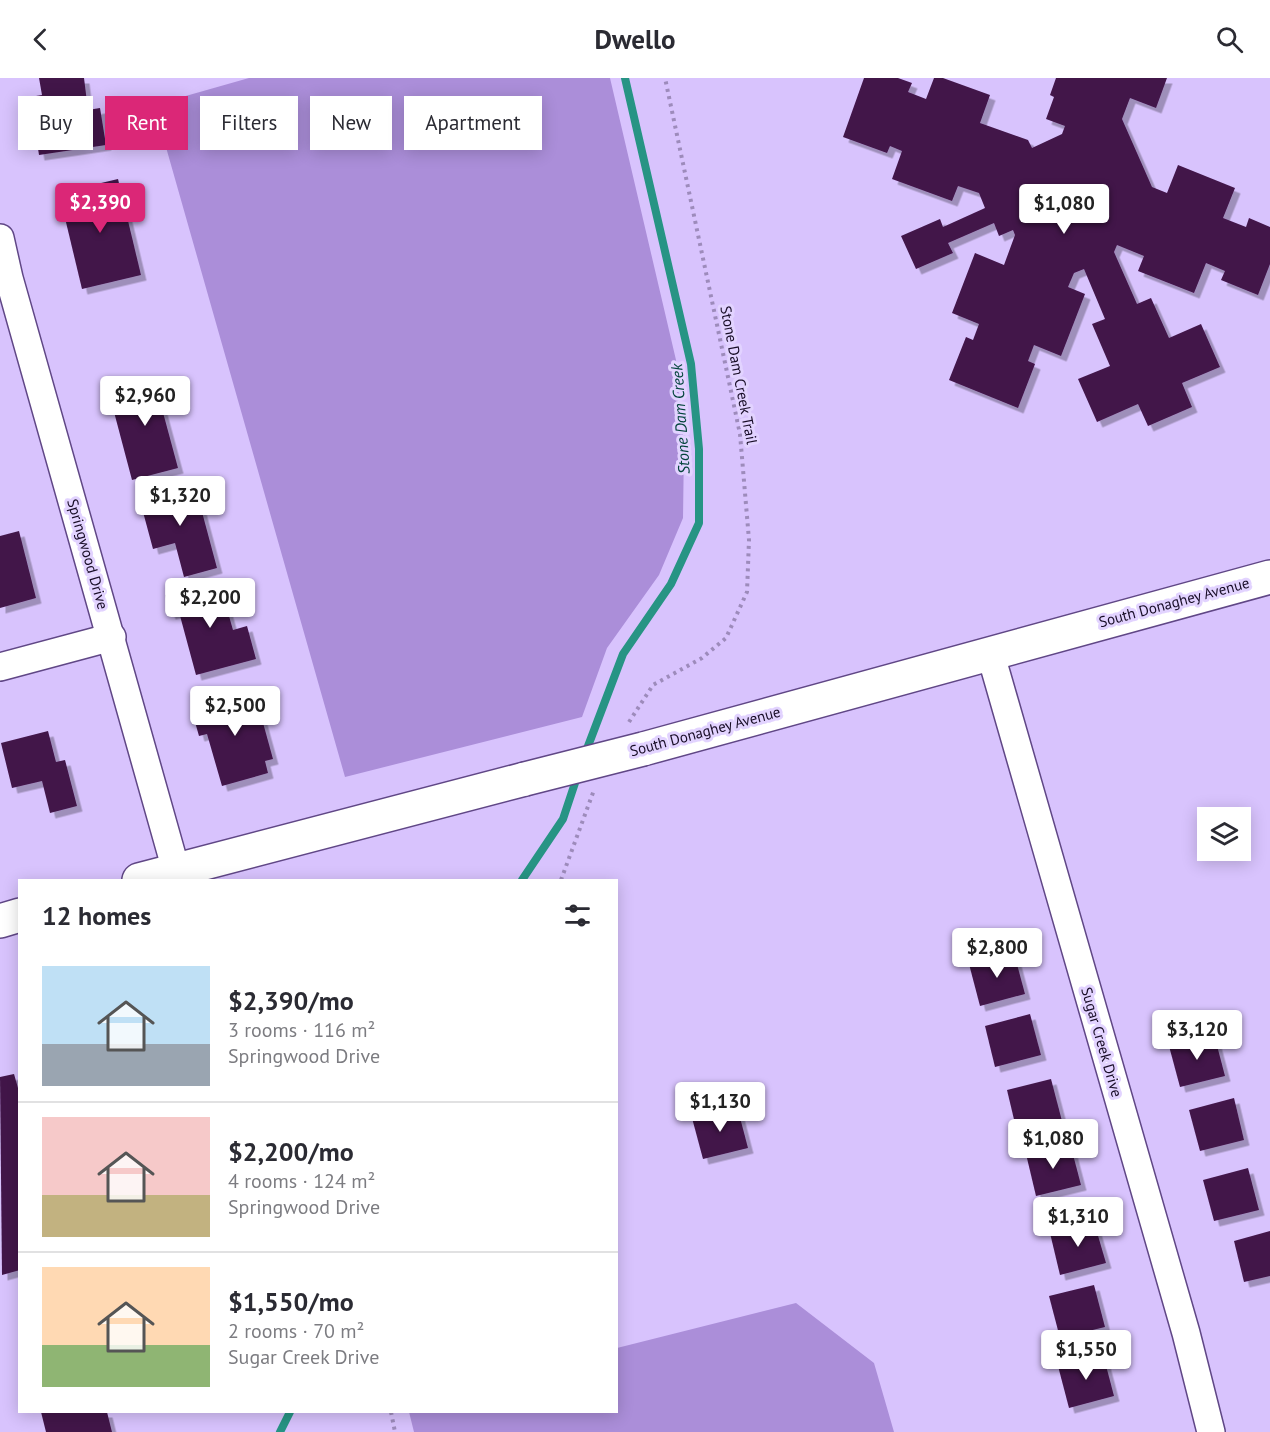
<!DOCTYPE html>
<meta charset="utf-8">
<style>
:root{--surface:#fff;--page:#f2f2f3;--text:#2b2b33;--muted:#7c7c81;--line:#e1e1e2;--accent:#db2777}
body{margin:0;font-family:"PT Sans",sans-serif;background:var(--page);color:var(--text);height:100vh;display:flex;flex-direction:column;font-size:22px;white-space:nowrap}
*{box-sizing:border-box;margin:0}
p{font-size:20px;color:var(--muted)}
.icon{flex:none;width:33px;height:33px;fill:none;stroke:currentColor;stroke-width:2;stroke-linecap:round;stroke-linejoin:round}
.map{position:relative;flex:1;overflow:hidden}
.sheet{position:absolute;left:18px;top:801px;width:600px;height:534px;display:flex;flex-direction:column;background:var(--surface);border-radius:0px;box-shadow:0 3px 15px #0003}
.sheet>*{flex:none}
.guide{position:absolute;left:18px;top:18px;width:600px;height:54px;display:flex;gap:12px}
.buttons{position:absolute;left:1197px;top:729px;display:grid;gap:12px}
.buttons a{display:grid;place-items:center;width:54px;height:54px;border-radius:0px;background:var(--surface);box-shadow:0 3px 15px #0003;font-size:30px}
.price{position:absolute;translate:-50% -51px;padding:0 14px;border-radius:6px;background:#fff;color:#222;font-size:20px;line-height:39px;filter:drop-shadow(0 2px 3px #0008)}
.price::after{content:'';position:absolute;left:50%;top:36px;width:18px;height:14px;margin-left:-9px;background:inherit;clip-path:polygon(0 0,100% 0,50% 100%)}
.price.selected{background:var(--accent);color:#fff}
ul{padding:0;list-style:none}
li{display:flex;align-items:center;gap:18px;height:150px;padding:0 24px}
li+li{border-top:2px solid var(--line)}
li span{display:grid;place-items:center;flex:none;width:168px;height:120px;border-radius:0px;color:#555}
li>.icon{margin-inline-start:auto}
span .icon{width:72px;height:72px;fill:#fffc;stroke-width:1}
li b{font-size:26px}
h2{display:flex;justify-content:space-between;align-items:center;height:72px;padding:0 24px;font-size:26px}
.chip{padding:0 21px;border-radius:0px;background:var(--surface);box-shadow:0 3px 15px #0003;font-size:21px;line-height:54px}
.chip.selected{background:var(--accent);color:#fff}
header{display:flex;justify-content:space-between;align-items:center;height:78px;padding:0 24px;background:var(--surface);font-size:27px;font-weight:800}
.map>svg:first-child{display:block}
.green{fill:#ab8ed9}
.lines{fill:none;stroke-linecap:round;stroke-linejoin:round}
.stream{stroke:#279484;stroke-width:8}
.building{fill:#42154a;filter:url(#shadow)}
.minor-casing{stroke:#604786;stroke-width:30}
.tertiary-casing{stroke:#604786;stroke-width:36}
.path{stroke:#9d8bbb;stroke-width:4;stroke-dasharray:3 4.5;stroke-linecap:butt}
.minor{stroke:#fff;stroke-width:27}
.tertiary{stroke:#fff;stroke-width:33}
.tertiary-bridge-casing{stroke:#604786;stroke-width:36;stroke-linecap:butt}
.tertiary-bridge{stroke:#fff;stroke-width:33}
.labels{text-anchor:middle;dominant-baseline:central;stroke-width:6;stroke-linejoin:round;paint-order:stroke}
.street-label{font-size:15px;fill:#180d27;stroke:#e2d3ff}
.water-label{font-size:16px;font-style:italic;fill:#03443b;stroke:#e2d3ff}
</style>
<header><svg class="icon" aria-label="back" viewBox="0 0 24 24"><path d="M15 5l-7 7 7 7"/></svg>Dwello<svg class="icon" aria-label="search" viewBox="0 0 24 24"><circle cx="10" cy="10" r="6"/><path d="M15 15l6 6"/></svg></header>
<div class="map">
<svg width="1270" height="1354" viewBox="0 0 1270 1354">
<defs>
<filter id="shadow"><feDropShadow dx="5.5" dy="5.5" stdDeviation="0" flood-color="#0004"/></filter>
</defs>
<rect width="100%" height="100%" fill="#d8c3fd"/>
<g class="green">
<polygon points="249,0 610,0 676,282 684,367 683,440 659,497 607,570 582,639 345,699 154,27"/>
<polygon points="796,1225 874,1285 894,1354 414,1354 409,1334 616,1334 617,1270"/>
</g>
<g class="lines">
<g class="stream">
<polyline points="585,676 623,576 671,506 699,445 699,371 691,286 625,0"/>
<polyline points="522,802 563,741 578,696"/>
<polyline points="280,1354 290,1334"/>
</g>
</g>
<g class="building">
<polygon points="39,0 84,0 88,32 100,30 106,67 39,77 30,19 42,17"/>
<polygon points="864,0 898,0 912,5 908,14 926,21 934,0 943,0 990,17 980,45 1028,62 1032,70 1062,56 1065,48 1046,41 1054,19 1050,17 1056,0 1167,0 1156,30 1130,20 1122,41 1152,109 1167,115 1178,87 1235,110 1223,140 1246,149 1249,140 1270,149 1270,186 1258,217 1221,202 1225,193 1206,185 1194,215 1138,193 1144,178 1117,167 1114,174 1137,226 1151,220 1169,260 1201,246 1220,289 1182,305 1192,329 1148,348 1138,326 1097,344 1078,301 1110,288 1092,246 1105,241 1084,191 1074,195 1068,209 1085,216 1061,278 1034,267 1028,283 1035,286 1018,330 949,302 966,259 973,262 979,246 952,235 975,175 1004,187 1015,157 1013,152 999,158 994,145 948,165 953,175 916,191 901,158 940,141 943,149 985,130 979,115 958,108 952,123 892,101 902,73 890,68 887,75 843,59"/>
<polygon points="118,101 141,197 82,211 59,115"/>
<polygon points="171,298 177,323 161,327 178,390 132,402 109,315"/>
<polygon points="194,404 217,490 184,499 175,465 153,471 139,419"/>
<polygon points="19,453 36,520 0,530 0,458"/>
<polygon points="219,503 233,552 247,548 256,581 196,597 179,534 170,536 165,517"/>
<polygon points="254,612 273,681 265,683 268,695 222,708 207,656 199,658 191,630"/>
<polygon points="48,653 56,684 65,682 77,728 50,735 42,703 12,710 1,665"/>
<polygon points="1014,875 1025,916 980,928 969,886"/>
<polygon points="1030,936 1041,977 995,989 985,948"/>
<polygon points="1214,956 1225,998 1180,1009 1169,968"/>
<polygon points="14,996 20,1017 20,1192 2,1197 0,999"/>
<polygon points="1051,1001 1062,1043 1017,1054 1007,1012"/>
<polygon points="1234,1020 1244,1062 1200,1073 1189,1032"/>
<polygon points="737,1028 748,1070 703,1081 692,1040"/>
<polygon points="1070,1065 1081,1107 1036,1118 1026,1076"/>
<polygon points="1248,1090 1259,1132 1214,1143 1203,1102"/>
<polygon points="1094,1144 1106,1185 1060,1197 1050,1155"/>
<polygon points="1270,1153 1270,1198 1244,1204 1234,1163"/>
<polygon points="1094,1207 1105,1249 1060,1260 1049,1218"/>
<polygon points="1103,1276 1114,1318 1069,1330 1058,1288"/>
<polygon points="41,1334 107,1334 112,1354 46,1354"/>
</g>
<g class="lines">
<defs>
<g id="minor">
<polyline points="0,160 9,200 176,792"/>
<polyline points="990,574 1186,1255 1211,1354"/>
<polyline points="0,589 112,559"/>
</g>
<g id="tertiary">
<polyline points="643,671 1270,499"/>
<polyline points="139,802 525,701"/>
<polyline points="0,843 20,837"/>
</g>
</defs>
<use href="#minor" class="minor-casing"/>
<use href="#tertiary" class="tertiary-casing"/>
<g class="path">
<polyline points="629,644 653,607 702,580 726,560 747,514 749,462 740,356 665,0"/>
<polyline points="561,802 594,712"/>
<polyline points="391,1334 395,1354"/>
</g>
<use href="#minor" class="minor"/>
<use href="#tertiary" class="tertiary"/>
<defs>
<polyline id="tertiary-bridge" points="525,701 643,671"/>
</defs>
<use href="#tertiary-bridge" class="tertiary-bridge-casing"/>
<use href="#tertiary-bridge" class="tertiary-bridge"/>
</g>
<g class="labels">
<g class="street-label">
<text transform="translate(739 297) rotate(79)">Stone Dam Creek Trail</text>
<text transform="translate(88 476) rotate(74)">Springwood Drive</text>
<text transform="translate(1174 524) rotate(-15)">South Donaghey Avenue</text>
<text transform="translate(705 653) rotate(-15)">South Donaghey Avenue</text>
<text transform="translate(1102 964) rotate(74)">Sugar Creek Drive</text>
</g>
<g class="water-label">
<text transform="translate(680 341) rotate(-94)">Stone Dam Creek</text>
</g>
</g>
</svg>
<div class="buttons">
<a><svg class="icon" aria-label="layers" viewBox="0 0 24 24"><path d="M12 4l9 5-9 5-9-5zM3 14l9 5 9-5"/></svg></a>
</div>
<b class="price selected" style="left:100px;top:156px">$2,390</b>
<b class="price" style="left:1064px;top:157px">$1,080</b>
<b class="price" style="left:145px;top:349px">$2,960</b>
<b class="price" style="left:180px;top:449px">$1,320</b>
<b class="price" style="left:210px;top:551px">$2,200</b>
<b class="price" style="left:235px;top:659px">$2,500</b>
<b class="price" style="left:997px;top:901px">$2,800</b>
<b class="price" style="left:1197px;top:983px">$3,120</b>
<b class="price" style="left:720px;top:1055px">$1,130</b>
<b class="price" style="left:1053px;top:1092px">$1,080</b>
<b class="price" style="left:1078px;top:1170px">$1,310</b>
<b class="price" style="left:1086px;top:1303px">$1,550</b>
<div class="guide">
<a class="chip">Buy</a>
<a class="chip selected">Rent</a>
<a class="chip">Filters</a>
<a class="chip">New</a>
<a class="chip">Apartment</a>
</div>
<section class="sheet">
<h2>12 homes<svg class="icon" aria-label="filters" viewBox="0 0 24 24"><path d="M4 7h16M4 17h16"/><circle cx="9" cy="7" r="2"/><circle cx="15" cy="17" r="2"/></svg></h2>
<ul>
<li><span style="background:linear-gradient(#bfe0f5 65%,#9aa5b1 0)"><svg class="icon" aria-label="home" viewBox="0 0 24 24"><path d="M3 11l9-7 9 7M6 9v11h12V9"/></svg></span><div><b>$2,390/mo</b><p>3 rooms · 116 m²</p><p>Springwood Drive</p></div></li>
<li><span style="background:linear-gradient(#f6c9c9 65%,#c2b280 0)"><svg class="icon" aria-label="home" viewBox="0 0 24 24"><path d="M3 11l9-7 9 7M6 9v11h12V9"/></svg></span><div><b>$2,200/mo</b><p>4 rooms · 124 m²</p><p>Springwood Drive</p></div></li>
<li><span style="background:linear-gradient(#ffd9b3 65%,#8fb573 0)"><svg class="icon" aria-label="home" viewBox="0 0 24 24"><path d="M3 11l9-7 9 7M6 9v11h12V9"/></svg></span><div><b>$1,550/mo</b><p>2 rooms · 70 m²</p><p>Sugar Creek Drive</p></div></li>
</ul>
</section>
</div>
